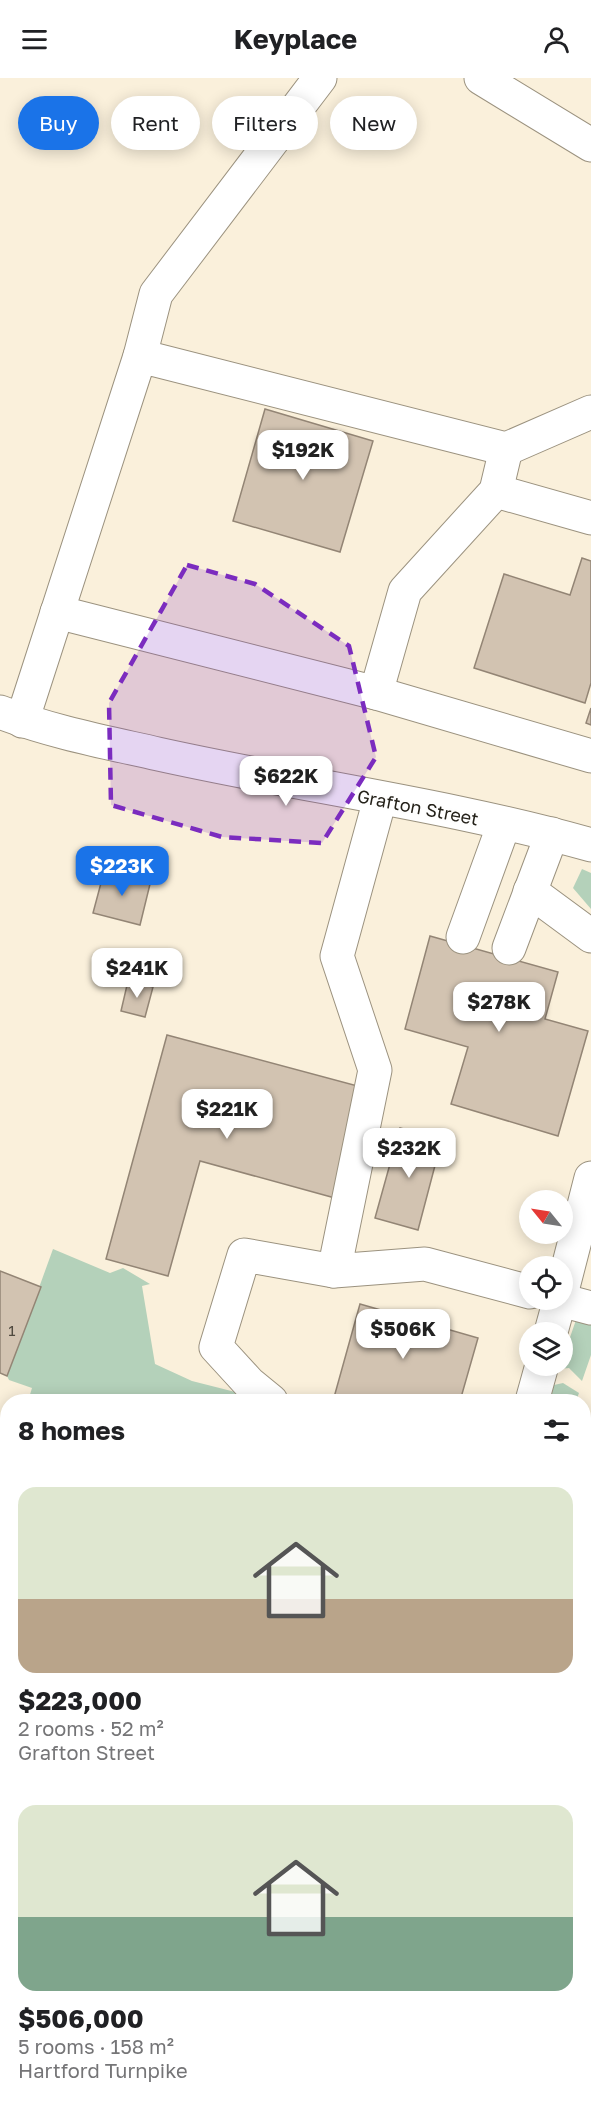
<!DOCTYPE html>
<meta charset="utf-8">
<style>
:root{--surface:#fff;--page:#f2f2f2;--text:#202124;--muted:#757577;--accent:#1a73e8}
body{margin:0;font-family:"Golos Text",sans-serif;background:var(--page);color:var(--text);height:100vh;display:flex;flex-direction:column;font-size:22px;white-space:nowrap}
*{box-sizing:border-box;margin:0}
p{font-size:20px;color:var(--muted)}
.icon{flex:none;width:33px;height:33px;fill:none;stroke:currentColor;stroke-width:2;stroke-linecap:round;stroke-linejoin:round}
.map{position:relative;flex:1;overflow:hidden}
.side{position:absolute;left:0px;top:1316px;width:591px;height:722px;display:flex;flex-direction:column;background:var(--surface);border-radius:24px 24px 0 0;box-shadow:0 3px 15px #0003}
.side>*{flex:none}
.guide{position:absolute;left:18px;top:18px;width:555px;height:54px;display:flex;gap:12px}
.needle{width:39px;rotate:300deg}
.controls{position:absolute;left:519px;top:1112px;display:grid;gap:12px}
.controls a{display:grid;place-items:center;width:54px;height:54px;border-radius:50%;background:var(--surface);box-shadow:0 3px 15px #0003;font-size:30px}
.price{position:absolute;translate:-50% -51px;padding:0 14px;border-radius:12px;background:#fff;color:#222;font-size:20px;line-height:39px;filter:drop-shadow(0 2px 3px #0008)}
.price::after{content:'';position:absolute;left:50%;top:36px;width:18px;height:14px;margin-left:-9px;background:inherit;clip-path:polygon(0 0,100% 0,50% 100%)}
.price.current{background:var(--accent);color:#fff}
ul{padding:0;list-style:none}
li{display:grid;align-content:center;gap:12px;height:318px;padding:0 18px}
li span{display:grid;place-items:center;height:186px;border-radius:18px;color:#555}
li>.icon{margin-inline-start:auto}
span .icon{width:108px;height:108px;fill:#fffc;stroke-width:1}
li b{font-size:26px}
h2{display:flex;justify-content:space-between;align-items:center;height:72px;padding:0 18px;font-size:26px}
.chip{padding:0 21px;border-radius:27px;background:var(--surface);box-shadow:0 3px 15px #0003;font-size:21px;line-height:54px}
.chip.current{background:var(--accent);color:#fff}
header{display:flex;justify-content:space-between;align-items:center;height:78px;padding:0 18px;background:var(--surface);font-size:27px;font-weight:700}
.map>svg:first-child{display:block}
.green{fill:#b4d1ba}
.building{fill:#d2c3b1;stroke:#938575;stroke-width:1.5}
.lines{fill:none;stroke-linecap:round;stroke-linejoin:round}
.minor-casing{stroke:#9b927f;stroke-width:35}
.major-casing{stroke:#9e7c46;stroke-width:35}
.minor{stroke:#fff;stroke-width:33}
.major{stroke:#ecce9f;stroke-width:33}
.marked{fill:#7b2cbf;fill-opacity:0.2;stroke:#7b2cbf;stroke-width:4.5;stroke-dasharray:12 8;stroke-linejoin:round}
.labels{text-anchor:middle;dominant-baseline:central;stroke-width:4.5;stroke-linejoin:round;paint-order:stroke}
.number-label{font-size:15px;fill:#504a3f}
.street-label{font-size:18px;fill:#242119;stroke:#fefefe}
</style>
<header><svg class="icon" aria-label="menu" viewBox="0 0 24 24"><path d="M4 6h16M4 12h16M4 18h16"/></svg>Keyplace<svg class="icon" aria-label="person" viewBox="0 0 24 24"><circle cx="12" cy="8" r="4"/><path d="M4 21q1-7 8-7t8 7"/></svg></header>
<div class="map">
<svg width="591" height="2036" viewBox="0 0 591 2036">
<rect width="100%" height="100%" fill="#faf0db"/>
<g class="green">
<polygon points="582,791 591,795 591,831 573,810"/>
<polygon points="53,1171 110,1195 123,1190 150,1206 142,1208 155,1286 192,1303 251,1318 255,1323 28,1323 32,1310 9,1302 7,1298"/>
<polygon points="576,1242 591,1245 591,1277 582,1303 569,1290 559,1291"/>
<polygon points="563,1305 579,1315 576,1323 550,1323 554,1307"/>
</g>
<g class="building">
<polygon points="265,331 373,363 340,474 233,443"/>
<polygon points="582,480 591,483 591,605 585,625 474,590 504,496 570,517"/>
<polygon points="591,630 591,647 586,645"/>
<polygon points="105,790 151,802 140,847 93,835"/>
<polygon points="430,858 558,894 545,941 588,953 558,1058 451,1026 468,969 405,951"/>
<polygon points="128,903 153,909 145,939 121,933"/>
<polygon points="167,957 365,1010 335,1120 200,1083 168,1198 106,1181"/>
<polygon points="400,1050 442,1061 418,1152 375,1140"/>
<polygon points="0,1193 41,1209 7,1298 0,1295"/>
<polygon points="360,1226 478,1260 460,1323 333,1323"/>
<polygon points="516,2030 553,2030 557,2031 555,2036 514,2036"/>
</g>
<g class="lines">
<defs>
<g id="minor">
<polyline points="481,0 591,67"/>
<polyline points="140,278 156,216 320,0"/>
<polyline points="496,413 591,440"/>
<polyline points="57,534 376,615 405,513 496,413 506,371"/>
<polyline points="376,615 591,678"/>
<path d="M0,634c52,20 105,30 158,42 144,32 292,51 433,91"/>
<polyline points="22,643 140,278 506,371 591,334"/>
<polyline points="380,721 337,878 375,992 334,1193 425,1186 530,1214"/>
<polyline points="530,813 591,858"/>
<polyline points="463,859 504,746"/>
<polyline points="509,870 552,756"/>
<polyline points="562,1213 591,1100"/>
<polyline points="557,1221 591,1230"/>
<polyline points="551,1254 560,1221"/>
<polyline points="271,1323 249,1305 216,1269 244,1177 334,1193"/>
<polyline points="532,1323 542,1287"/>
<polyline points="0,1364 8,1366"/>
<polyline points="584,1392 591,1394"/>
<polyline points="0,1433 8,1435"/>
<polyline points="361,2030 370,2036"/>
</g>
<g id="major">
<polyline points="584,1455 591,1430"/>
<polyline points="405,2036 407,2030"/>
</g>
</defs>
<use href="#minor" class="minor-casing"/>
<use href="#major" class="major-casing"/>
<use href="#minor" class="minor"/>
<use href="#major" class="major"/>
</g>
<path class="marked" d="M187,487l68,19 94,62 27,111 -54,86 -100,-6 -111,-32 -2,-102z"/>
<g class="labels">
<g class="number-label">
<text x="12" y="1252">1</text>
</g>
<g class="street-label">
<text transform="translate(418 729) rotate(11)">Grafton Street</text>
</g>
</g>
</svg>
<div class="controls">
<a><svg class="needle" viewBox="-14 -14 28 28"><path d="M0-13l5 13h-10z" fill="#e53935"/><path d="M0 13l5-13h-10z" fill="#757577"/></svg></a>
<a><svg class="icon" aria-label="locate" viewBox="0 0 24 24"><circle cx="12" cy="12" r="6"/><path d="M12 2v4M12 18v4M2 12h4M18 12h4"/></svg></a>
<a><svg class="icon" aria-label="layers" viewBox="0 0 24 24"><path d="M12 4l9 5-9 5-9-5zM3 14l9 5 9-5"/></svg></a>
</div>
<b class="price" style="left:303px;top:403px">$192K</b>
<b class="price" style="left:286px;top:729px">$622K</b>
<b class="price current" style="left:122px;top:819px">$223K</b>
<b class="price" style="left:137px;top:921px">$241K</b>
<b class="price" style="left:499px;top:955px">$278K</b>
<b class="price" style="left:227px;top:1062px">$221K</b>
<b class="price" style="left:409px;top:1101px">$232K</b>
<b class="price" style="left:403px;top:1282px">$506K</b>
<div class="guide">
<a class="chip current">Buy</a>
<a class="chip">Rent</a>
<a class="chip">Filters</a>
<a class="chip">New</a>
</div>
<section class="side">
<h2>8 homes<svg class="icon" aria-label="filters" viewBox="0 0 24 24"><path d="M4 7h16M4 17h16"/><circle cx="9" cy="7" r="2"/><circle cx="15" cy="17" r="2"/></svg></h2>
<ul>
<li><span style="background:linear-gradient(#dfe7d0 60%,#b9a48a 0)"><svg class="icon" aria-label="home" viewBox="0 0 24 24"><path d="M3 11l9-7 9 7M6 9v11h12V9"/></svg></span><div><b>$223,000</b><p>2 rooms · 52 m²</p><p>Grafton Street</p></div></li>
<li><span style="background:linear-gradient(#dfe7d0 60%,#7fa58c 0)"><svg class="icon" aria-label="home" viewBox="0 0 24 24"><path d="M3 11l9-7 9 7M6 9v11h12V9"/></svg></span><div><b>$506,000</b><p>5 rooms · 158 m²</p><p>Hartford Turnpike</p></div></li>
</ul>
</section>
</div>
